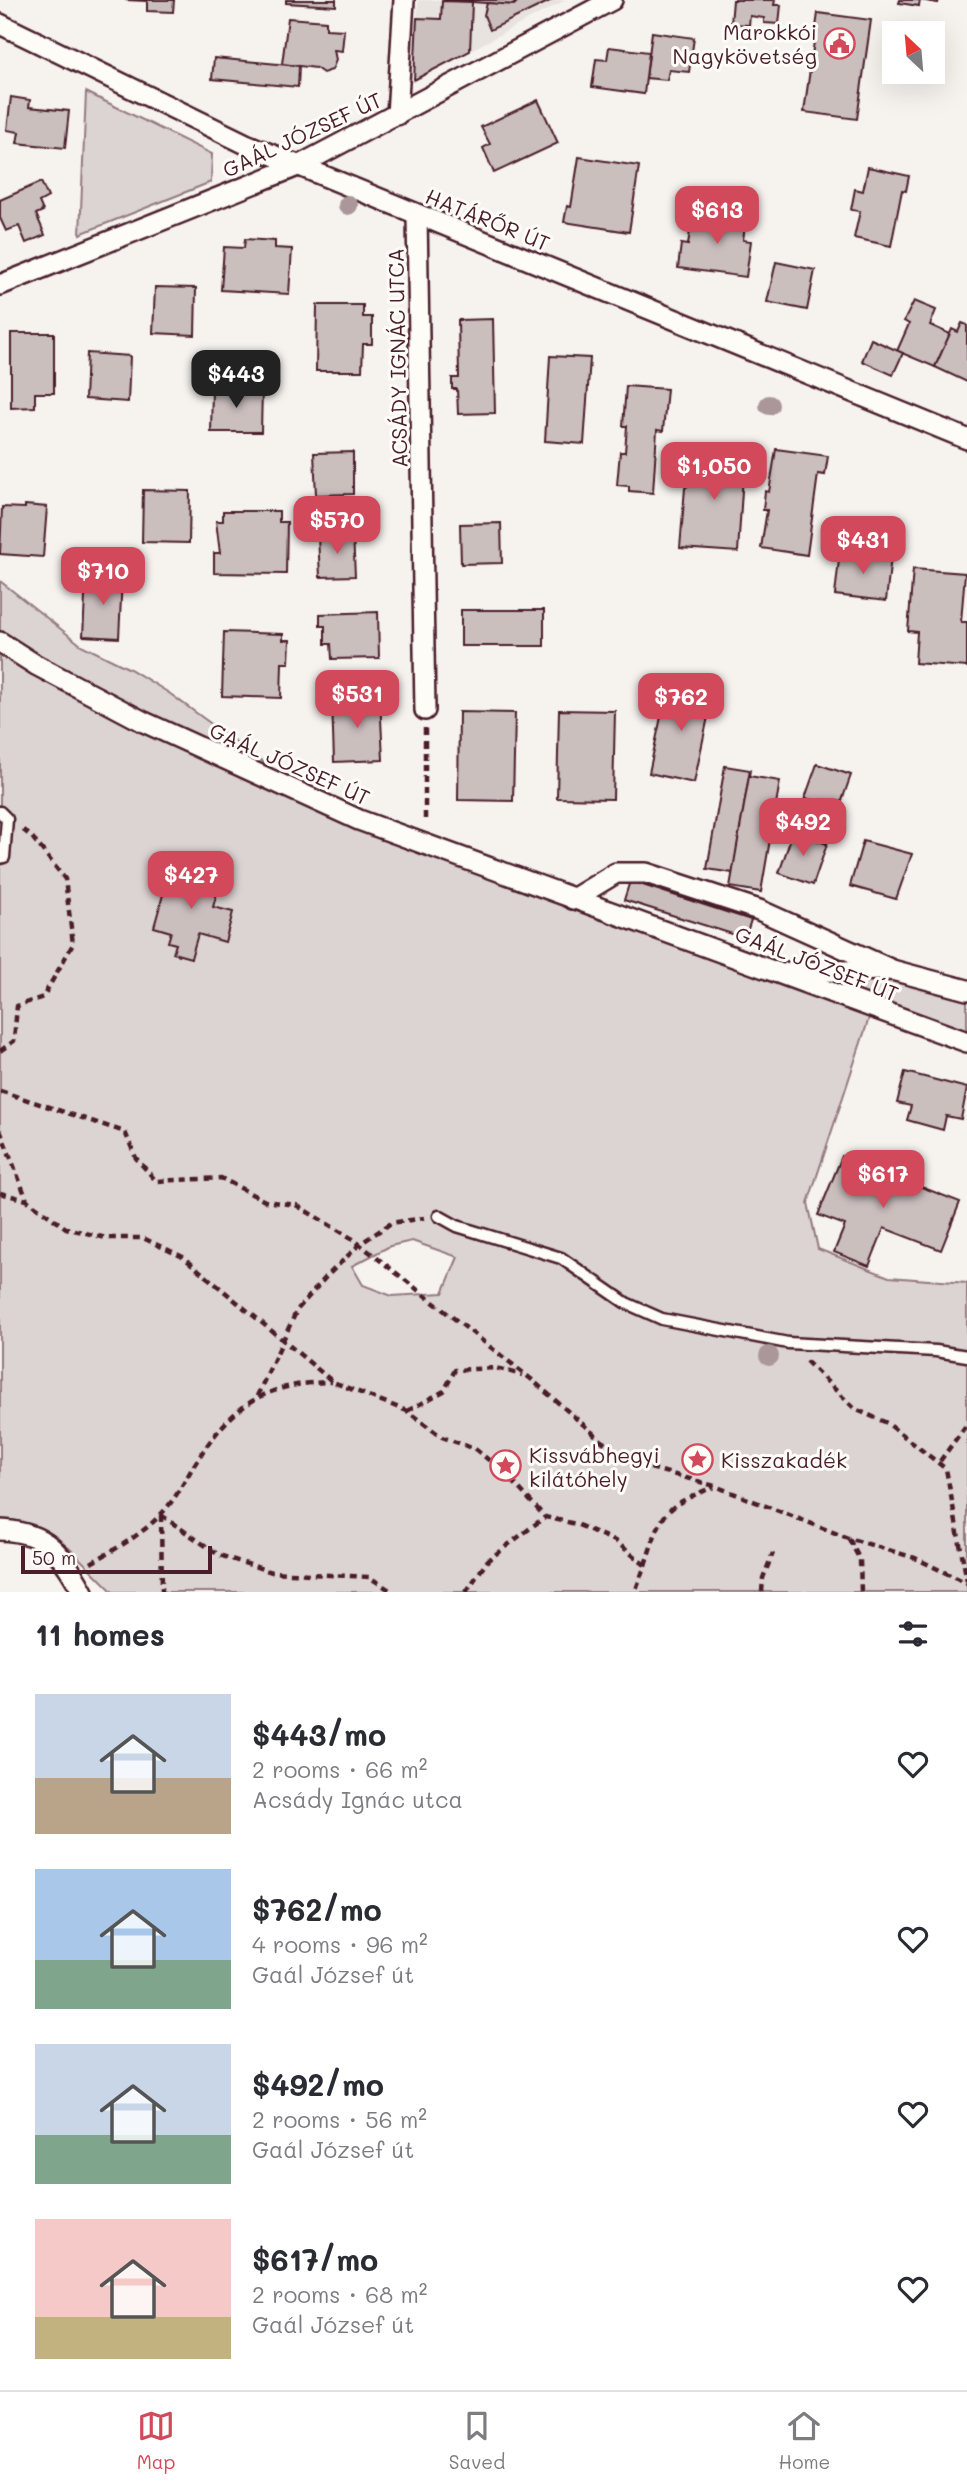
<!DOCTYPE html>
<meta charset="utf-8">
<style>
:root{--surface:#fff;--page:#f2f2f3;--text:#2b2b33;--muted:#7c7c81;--line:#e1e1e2;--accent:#d1495b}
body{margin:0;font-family:Mali,sans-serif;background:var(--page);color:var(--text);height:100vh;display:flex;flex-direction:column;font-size:26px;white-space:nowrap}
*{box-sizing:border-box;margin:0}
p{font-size:23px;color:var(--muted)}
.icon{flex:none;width:38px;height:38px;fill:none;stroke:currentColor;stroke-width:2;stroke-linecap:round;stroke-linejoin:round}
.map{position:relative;height:1592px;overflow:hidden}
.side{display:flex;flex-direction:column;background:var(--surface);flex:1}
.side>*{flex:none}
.needle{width:46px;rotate:334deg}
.fabs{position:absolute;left:882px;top:21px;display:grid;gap:14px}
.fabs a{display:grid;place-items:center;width:63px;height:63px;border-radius:0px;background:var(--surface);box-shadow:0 7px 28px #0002;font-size:35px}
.scale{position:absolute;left:21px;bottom:18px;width:191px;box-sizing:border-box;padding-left:7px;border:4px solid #4a1f2b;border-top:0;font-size:19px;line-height:24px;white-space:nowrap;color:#4a1f2b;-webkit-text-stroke:5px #fdfcf7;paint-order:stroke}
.price{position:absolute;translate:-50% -60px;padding:0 16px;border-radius:14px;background:var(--accent);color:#fff;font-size:23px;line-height:46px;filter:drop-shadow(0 2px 4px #0008)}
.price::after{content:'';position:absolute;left:50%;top:42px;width:21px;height:16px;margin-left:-10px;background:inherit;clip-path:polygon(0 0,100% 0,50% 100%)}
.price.on{background:#222;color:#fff}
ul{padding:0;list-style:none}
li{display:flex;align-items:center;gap:21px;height:175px;padding:0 35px}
li span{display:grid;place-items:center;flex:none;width:196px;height:140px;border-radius:0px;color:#555}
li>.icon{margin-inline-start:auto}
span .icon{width:84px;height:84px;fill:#fffc;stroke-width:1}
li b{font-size:30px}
h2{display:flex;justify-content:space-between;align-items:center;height:84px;padding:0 35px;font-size:30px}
.dock{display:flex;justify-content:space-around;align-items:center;height:98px;border-top:2px solid var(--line);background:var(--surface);font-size:19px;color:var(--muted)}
.dock a{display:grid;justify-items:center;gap:4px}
.dock .on{color:var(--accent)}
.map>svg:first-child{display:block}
.built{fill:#e9e3e0}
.green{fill:#dcd4d2;stroke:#937a7e;stroke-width:2;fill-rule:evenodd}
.building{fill:#cbbfbe;stroke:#4a1f2b;stroke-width:2}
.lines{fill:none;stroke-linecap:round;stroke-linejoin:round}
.lane-casing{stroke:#4a1f2b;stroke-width:15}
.street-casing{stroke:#4a1f2b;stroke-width:24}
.path{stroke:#4a1f2b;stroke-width:4.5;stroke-dasharray:7 5;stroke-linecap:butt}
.lane{stroke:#fdfcf7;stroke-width:10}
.street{stroke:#fdfcf7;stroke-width:19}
.tree{fill:#ab979a}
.labels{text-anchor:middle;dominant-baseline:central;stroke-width:6;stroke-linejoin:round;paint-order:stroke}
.poi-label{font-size:21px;fill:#4a1f2b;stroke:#fdfcf7;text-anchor:start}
.street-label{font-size:21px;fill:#4a1f2b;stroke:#fdfcf7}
</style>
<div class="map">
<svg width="967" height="1592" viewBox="0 0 967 1592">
<rect width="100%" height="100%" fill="#f6f3ef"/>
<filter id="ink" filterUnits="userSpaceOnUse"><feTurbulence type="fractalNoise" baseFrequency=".0143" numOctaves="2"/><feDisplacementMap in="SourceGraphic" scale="14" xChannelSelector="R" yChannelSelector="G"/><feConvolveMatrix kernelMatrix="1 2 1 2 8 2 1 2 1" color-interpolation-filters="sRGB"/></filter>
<g filter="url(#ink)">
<polygon class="built" points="418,0 566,0 414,80"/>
<g class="green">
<polygon points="86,92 212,154 211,182 80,234"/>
<path d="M0,581l81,64 49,24 39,24 186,136 425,155 112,-9 75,24v34l-95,-24 -64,194 10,46 71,28 78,6v309h-854l-44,-44 -26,-16 -43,-7zM412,1241l46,16 -15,36 -51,3 -29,-11 -11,-19 38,-20z"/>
</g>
<g class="building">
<polygon points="125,0 174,0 173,12 147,11 147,1"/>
<polygon points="286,0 336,0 336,6 286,3"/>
<polygon points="443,0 515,0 514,5"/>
<polygon points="519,0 552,0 490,30 484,15 487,3 514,5"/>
<polygon points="733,0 775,0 774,5 781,5 779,24 764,23 764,18 750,16 749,25 731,24"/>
<polygon points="900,0 939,0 938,3 920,0 919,6 899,3"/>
<polygon points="442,1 472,2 470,51 414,80 417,18 441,19"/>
<polygon points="818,13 871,20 857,119 804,112"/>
<polygon points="288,18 326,21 326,29 344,30 342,51 334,50 336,60 332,70 323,73 316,68 282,64"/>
<polygon points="652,32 694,38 689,72 669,70 667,80 646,78"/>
<polygon points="609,47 649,52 644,94 592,87 596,59 607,60"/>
<polygon points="214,58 299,66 298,87 212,79"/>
<polygon points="11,97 30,100 29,107 69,111 65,148 17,143 19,132 7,130"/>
<polygon points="538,100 558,143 494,173 483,148 490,144 481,127"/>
<polygon points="579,157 639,166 629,232 564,222 567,206 571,207"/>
<polygon points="868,167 909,176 906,191 902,190 891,246 854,238 860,211 851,210 855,189 863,191"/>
<polygon points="41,182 48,197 39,202 43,211 36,214 45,235 26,243 19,226 6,231 0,218 0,200"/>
<polygon points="710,214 746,219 743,240 751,241 746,277 678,268 681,244 688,245 692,216 709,218"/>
<polygon points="245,239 275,241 275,248 292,249 289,294 221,290 224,247 244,248"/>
<polygon points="776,262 815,270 807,310 767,302"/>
<polygon points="155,287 196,288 195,335 153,333"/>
<polygon points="914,301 936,310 930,325 950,334 935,367 897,351 909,324 904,321"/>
<polygon points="317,305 363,305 363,317 372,317 372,344 363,344 362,371 316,371"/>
<polygon points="493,319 495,413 458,414 457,389 452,389 452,378 459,378 458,320"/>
<polygon points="962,323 967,325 967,382 935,367 952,329 958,332"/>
<polygon points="11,333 54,333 54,393 35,393 35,407 11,408"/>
<polygon points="871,339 903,353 893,375 862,361"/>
<polygon points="87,353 130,356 128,402 85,399"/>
<polygon points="550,356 590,358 584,444 545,441"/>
<polygon points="229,385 247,385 247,390 262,390 261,432 211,432 212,389 229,389"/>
<polygon points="626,386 667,389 663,431 657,430 653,493 629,491 629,486 617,485 620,452 625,452 627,426 623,426"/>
<polygon points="712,445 730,445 741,453 744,460 738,552 680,548 685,488 699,477 700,457"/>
<polygon points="776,449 828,456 825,475 818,474 807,555 761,548 767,510 763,510 765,491 769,492"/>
<polygon points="353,452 353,494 316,495 314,453"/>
<polygon points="143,490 190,491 189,543 142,542"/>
<polygon points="25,505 47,507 43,557 0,554 2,507 25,508"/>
<polygon points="223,511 279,511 279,522 287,522 286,574 214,573 214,553 220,553 216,521 223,521"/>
<polygon points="501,523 502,563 461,564 460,524"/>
<polygon points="353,534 355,576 320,577 318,536"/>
<polygon points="839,548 844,548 847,552 891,557 886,601 835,595 839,559 835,551"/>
<polygon points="913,569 965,573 961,622 967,622 967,667 915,663 917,632 908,631"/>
<polygon points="86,577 122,578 119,638 83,636"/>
<rect x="461" y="610" width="83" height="36"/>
<polygon points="378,612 379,658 332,659 331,644 325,644 325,626 320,626 320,614"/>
<polygon points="224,632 283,634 283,640 290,640 289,663 282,663 281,698 222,696"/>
<polygon points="668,684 713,693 694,783 649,773"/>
<polygon points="380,698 383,760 334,762 332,700"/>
<polygon points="559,710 615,711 613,799 557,798"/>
<polygon points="459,712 515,713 513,801 458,800"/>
<polygon points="817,764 851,775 839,809 805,798"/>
<polygon points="725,766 750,770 733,873 707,869"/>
<polygon points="749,776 780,781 761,892 730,887"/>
<polygon points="805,798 839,809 827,844 793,832"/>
<polygon points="793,832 827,844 813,885 779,873"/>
<polygon points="863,841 912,854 896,899 850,886"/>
<polygon points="163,867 220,882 213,907 233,912 225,942 198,934 191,958 173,953 176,944 168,942 171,932 154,927 166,884 159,882"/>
<polygon points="630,881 751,920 745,938 624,900"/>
<polygon points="905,1072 967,1088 961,1119 946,1116 943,1130 907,1120 911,1106 897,1103"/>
<polygon points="842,1156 960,1202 941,1250 884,1228 869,1266 834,1252 845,1225 818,1215"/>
</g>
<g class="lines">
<defs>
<g id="lane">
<polyline points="0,812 7,819 4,857 0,858"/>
<polyline points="439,1216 457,1226 561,1258 626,1303 662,1319 788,1343 936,1351 967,1356"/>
</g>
<g id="street">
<polyline points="0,24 246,144 967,439"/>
<polyline points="397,115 404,0"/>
<polyline points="417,215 425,710"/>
<polyline points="0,285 300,165 612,0"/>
<polyline points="0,642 36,665 144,722 359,820 967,1042"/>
<polyline points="573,899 616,873 646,873 759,910 892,970"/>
<polyline points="789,972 892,970 967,990"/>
<path d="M0,1530c47,2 61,23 83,62"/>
</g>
</defs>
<use href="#lane" class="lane-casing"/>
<use href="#street" class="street-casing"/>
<g class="path">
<polyline points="425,728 425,821"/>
<polyline points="0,1051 14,1041 17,1006 43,997 73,944 65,879 32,837 22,829"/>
<polyline points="0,1091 125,1132 136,1158 156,1181 221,1178 265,1201 296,1205 353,1239 531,1379 625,1461 715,1486 848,1538 915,1558 967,1583"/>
<polyline points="0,1130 27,1200"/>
<polyline points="0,1193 27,1200 66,1228 106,1238 143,1238 183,1257 333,1382 407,1411 442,1437 475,1449 506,1474 545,1517 576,1524 615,1541 645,1565 635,1592"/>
<polyline points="806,1361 855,1409 887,1423 946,1469 967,1581"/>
<polyline points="257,1396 297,1310 326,1277 360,1244 391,1223 424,1218"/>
<polyline points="407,1411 444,1391 455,1370 496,1368 522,1375"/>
<polyline points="940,1461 967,1424"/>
<polyline points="161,1515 219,1555 272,1572 369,1577 393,1592"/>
<polyline points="161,1515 162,1592"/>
<polyline points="849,1539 860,1560 861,1592"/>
<path d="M91,1563c24,-14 51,-28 70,-49 17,-17 26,-39 39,-58 35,-54 69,-73 132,-74"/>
<path d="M645,1565c17,-52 17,-58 69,-78"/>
<polyline points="466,1592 488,1560 545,1517"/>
<polyline points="762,1592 763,1578 773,1553"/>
</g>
<use href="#lane" class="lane"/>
<use href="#street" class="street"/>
</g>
<g class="tree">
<circle cx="348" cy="205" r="10"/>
<circle cx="769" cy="405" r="10"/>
<circle cx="769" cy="1356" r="10"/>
</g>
</g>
<defs>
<symbol id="civic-ring" viewBox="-11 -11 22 22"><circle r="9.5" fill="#fdfcf7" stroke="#d1495b" stroke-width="1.5"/><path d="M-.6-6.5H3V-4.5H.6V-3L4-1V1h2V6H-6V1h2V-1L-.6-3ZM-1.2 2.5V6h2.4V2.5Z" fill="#d1495b"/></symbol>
<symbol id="sight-ring" viewBox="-11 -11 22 22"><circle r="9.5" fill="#fdfcf7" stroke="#d1495b" stroke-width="1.5"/><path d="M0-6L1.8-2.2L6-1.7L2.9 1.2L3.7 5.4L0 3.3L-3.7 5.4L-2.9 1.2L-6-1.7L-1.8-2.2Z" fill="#d1495b"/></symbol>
</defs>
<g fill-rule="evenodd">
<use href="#civic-ring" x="822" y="26" width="35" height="35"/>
<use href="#sight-ring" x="680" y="1442" width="35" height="35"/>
<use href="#sight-ring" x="488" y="1448" width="35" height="35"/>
</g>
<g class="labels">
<g class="poi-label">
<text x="817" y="31" text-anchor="end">Marokkói<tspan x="817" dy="24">Nagykövetség</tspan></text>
<text x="529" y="1454">Kissvábhegyi<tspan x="529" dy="24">kilátóhely</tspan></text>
<text x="721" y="1459">Kisszakadék</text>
</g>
<g class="street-label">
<text transform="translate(302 134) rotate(-25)">GAÁL JÓZSEF ÚT</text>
<text transform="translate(488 219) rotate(22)">HATÁRŐR ÚT</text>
<text transform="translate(397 358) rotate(-91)">ACSÁDY IGNÁC UTCA</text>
<text transform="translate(290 763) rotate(24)">GAÁL JÓZSEF ÚT</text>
<text transform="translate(817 963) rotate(21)">GAÁL JÓZSEF ÚT</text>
</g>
</g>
</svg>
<div class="fabs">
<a><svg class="needle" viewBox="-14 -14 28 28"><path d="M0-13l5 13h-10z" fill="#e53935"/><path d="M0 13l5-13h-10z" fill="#7c7c81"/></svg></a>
</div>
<div class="scale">50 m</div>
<b class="price" style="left:717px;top:246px">$613</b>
<b class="price on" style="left:236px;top:410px">$443</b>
<b class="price" style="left:714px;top:502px">$1,050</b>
<b class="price" style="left:337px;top:556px">$570</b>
<b class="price" style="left:863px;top:576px">$431</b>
<b class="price" style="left:103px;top:607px">$710</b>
<b class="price" style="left:357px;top:730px">$531</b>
<b class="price" style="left:681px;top:733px">$762</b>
<b class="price" style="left:803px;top:858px">$492</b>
<b class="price" style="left:191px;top:911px">$427</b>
<b class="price" style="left:883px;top:1210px">$617</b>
</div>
<section class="side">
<h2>11 homes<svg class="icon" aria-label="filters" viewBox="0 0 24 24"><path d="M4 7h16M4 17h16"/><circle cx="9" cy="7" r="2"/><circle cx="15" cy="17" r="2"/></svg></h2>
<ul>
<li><span style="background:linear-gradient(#c9d6e8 60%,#b9a48a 0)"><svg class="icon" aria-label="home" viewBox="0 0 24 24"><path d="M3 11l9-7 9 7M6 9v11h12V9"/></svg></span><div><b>$443/mo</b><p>2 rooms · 66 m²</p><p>Acsády Ignác utca</p></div><svg class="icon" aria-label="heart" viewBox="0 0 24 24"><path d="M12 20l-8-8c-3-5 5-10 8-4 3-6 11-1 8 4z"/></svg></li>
<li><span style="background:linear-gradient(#a9c7e8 65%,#7fa58c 0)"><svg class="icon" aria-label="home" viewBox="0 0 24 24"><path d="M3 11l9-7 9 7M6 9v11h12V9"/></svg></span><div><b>$762/mo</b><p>4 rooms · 96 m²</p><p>Gaál József út</p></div><svg class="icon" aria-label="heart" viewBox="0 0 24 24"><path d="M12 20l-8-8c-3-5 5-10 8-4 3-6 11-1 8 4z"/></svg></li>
<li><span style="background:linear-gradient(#c9d6e8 65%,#7fa58c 0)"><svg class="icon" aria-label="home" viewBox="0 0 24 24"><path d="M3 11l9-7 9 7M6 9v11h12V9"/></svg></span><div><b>$492/mo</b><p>2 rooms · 56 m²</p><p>Gaál József út</p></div><svg class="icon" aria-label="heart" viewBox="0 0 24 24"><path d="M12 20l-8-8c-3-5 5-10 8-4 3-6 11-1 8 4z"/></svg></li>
<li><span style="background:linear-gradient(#f6c9c9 70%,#c2b280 0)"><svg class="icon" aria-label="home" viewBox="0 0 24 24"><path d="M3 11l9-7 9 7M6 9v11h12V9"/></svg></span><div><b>$617/mo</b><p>2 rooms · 68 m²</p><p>Gaál József út</p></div><svg class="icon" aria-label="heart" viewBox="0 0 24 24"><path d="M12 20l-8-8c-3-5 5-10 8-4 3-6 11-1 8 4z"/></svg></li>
</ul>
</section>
<nav class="dock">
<a class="on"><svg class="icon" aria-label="map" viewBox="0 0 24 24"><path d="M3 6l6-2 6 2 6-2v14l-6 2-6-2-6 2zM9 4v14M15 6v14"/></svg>Map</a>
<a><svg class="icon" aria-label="saved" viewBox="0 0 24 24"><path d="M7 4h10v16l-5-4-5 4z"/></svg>Saved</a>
<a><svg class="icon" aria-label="home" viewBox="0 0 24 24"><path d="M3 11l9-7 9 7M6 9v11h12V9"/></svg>Home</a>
</nav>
